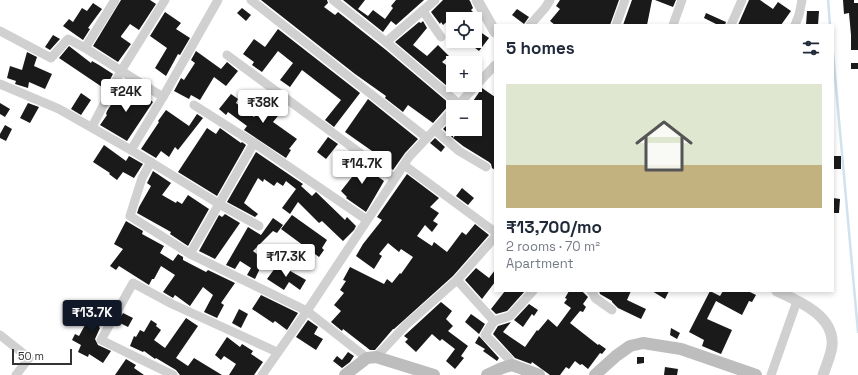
<!DOCTYPE html>
<meta charset="utf-8">
<style>
:root{--surface:#fff;--page:#f2f2f3;--text:#1f2937;--muted:#747a83;--accent:#111827}
body{margin:0;font-family:"Space Grotesk",sans-serif;background:var(--page);color:var(--text);height:100vh;display:flex;flex-direction:column;font-size:15px;white-space:nowrap}
*{box-sizing:border-box;margin:0}
p{font-size:13px;color:var(--muted)}
.icon{flex:none;width:22px;height:22px;fill:none;stroke:currentColor;stroke-width:2;stroke-linecap:round;stroke-linejoin:round}
.map{position:relative;flex:1;overflow:hidden}
.details{position:absolute;left:494px;top:24px;width:340px;height:268px;display:flex;flex-direction:column;background:var(--surface);border-radius:0px;box-shadow:0 2px 6px #0003}
.details>*{flex:none}
.controls{position:absolute;left:446px;top:12px;display:grid;gap:8px}
.controls a{display:grid;place-items:center;width:36px;height:36px;border-radius:0px;background:var(--surface);box-shadow:0 2px 6px #0003;font-size:20px}
.scale{position:absolute;left:12px;bottom:10px;width:60px;box-sizing:border-box;padding-left:4px;border:2px solid #333;border-top:0;font-size:11px;line-height:14px;white-space:nowrap;color:#333;-webkit-text-stroke:3px #fff;paint-order:stroke}
.price{position:absolute;translate:-50% -34px;padding:0 9px;border-radius:4px;background:#fff;color:#222;font-size:13px;line-height:26px;filter:drop-shadow(0 1px 2px #0008)}
.price::after{content:'';position:absolute;left:50%;top:24px;width:12px;height:9px;margin-left:-6px;background:inherit;clip-path:polygon(0 0,100% 0,50% 100%)}
.price.selected{background:var(--accent);color:#fff}
ul{padding:0;list-style:none}
li{display:grid;align-content:center;gap:8px;height:212px;padding:0 12px}
li span{display:grid;place-items:center;height:124px;border-radius:0px;color:#555}
li>.icon{margin-inline-start:auto}
span .icon{width:72px;height:72px;fill:#fffc;stroke-width:1}
li b{font-size:17px}
h2{display:flex;justify-content:space-between;align-items:center;height:48px;padding:0 12px;font-size:17px}
.map>svg:first-child{display:block}
.lines{fill:none;stroke-linecap:round;stroke-linejoin:round}
.stream{stroke:#cfe2ee;stroke-width:2.5}
.building{fill:#1a1a1a}
.minor{stroke:#d0d0d0;stroke-width:9}
.tertiary{stroke:#d0d0d0;stroke-width:11}
.secondary{stroke:#bdbdbd;stroke-width:12}
</style>
<div class="map">
<svg width="858" height="375" viewBox="0 0 858 375">
<rect width="100%" height="100%" fill="#fff"/>
<g class="lines">
<g class="stream">
<polyline points="828,0 830,25"/>
<polyline points="833,53 858,332"/>
</g>
</g>
<g class="building">
<polygon points="121,0 150,0 156,4 139,30 130,24 121,36 121,37 131,44 118,62 93,46"/>
<polygon points="261,0 327,0 328,3 324,7 335,15 338,12 386,50 450,104 433,123 408,105 403,112 385,98 386,96 355,74"/>
<polygon points="343,0 365,0 358,9 368,16 373,10 385,19 393,8 391,6 396,0 424,0 396,25 391,21 383,32"/>
<polygon points="443,0 469,0 470,1 473,8 471,10 479,18 482,23 476,29 489,38 479,51 466,41 475,41 475,19 450,19 443,25 441,22 440,24 431,12"/>
<polygon points="560,0 619,0 610,25 555,25 550,21 560,9 556,6"/>
<polygon points="632,0 652,0 647,25 623,25"/>
<polygon points="655,0 676,0 673,7"/>
<polygon points="749,0 760,0 773,9 778,2 791,11 781,25 738,25"/>
<polygon points="843,0 854,0 854,3 858,3 858,50 851,50 851,35 849,13 844,14"/>
<polygon points="93,3 102,9 88,28 90,29 83,40 63,26 69,19 73,22 82,8 87,11"/>
<polygon points="242,8 251,15 246,21 237,13"/>
<polygon points="517,9 529,17 524,24 512,15"/>
<polygon points="807,11 819,11 818,25 806,25"/>
<polygon points="165,12 181,23 176,29 190,38 180,55 178,54 166,76 155,68 167,48 150,36"/>
<polygon points="706,13 726,22 725,25 718,25 704,18"/>
<polygon points="423,21 427,28 413,45 427,56 438,45 449,56 442,62 453,70 453,85 460,85 454,92 395,42 419,22 421,23"/>
<polygon points="278,29 360,93 334,127 325,120 341,100 302,70 290,87 280,80 293,63 278,51 262,72 252,65 254,62 243,54 254,39 265,47"/>
<polygon points="53,35 60,39 50,50 45,47"/>
<polygon points="69,46 91,63 92,61 99,65 113,74 105,89 59,58"/>
<polygon points="196,51 221,69 227,62 238,71 226,86 214,77 200,100 191,95 189,99 174,91 181,78 184,80 195,63 191,60"/>
<polygon points="27,52 37,57 34,66 52,74 45,89 29,82 28,88 15,84 16,81 7,78 10,66 22,70"/>
<rect x="851" y="63" width="7" height="6"/>
<polygon points="129,85 153,102 127,141 100,125 107,115 106,114 107,111 116,97 120,99"/>
<polygon points="482,88 495,97 495,170 492,168 491,164 489,162 463,146 453,138 461,129 475,129 475,107 469,107"/>
<polygon points="81,93 91,100 81,115 71,109"/>
<polygon points="231,94 238,99 236,103 254,117 271,95 286,106 273,122 297,139 289,149 291,150 286,158 244,130 247,126 228,112 226,115 219,109"/>
<polygon points="368,99 418,139 405,153 393,170 371,153 372,151 345,132"/>
<polygon points="0,103 10,109 5,117 0,114"/>
<polygon points="28,103 39,107 30,123 20,118"/>
<polygon points="166,110 189,126 197,114 203,118 178,150 175,147 169,157 161,151 156,158 141,149 159,122 158,121"/>
<polygon points="450,122 453,124 453,138 443,129"/>
<polygon points="5,125 12,129 6,141 0,138 0,134"/>
<polygon points="207,128 216,134 220,128 241,143 242,142 246,145 217,196 178,172"/>
<polygon points="328,137 338,144 326,159 317,152"/>
<polygon points="435,138 445,147 441,152 430,143"/>
<polygon points="104,145 126,161 129,156 143,164 134,178 123,172 117,180 109,174 110,173 93,162"/>
<polygon points="256,152 303,184 301,186 312,196 316,192 345,220 347,217 356,226 354,230 343,241 322,221 319,223 298,202 290,214 282,208 296,189 286,181 283,186 277,182 274,186 264,179 263,182 258,178 244,203 258,214 255,217 227,202"/>
<rect x="833" y="156" width="8" height="13"/>
<polygon points="355,157 375,171 373,173 384,181 366,212 346,198 347,197 341,191 352,177 345,172"/>
<polygon points="153,171 171,183 162,195 176,203 177,201 182,204 188,195 209,209 188,246 170,234 171,232 137,213 139,207 151,186 147,183"/>
<polygon points="407,174 439,198 430,207 439,213 433,221 438,224 432,232 425,225 417,236 432,246 434,242 447,252 462,232 466,235 475,224 489,235 453,276 394,329 393,329 375,350 370,350 343,329 342,331 331,322 341,311 334,305 344,293 340,290 346,281 343,280 350,267 384,284 387,279 392,283 400,273 401,274 413,257 401,249 399,252 388,243 379,254 382,256 374,269 356,256 363,244 382,220 377,217"/>
<polygon points="462,188 474,198 468,205 456,196"/>
<polygon points="833,198 840,199 839,213 833,213"/>
<polygon points="225,214 240,223 215,259 199,251 219,215 222,217"/>
<polygon points="292,215 327,240 322,248 324,250 319,257 281,229"/>
<polygon points="273,218 283,225 277,233 273,231 253,251 258,255 257,256 264,260 255,279 247,275 251,268 240,261 235,269 226,265 248,227 261,235"/>
<polygon points="126,221 143,231 142,234 164,246 160,253 173,261 178,254 183,257 183,260 206,272 208,270 235,283 221,303 224,305 217,318 204,312 213,295 203,287 190,306 175,295 173,298 163,292 175,275 161,266 154,279 152,279 149,285 119,266 116,270 110,266 123,249 114,244"/>
<polygon points="278,264 306,280 300,290 289,282 284,290 267,279"/>
<polygon points="476,268 489,278 495,270 495,282 482,299 465,280"/>
<polygon points="505,291 525,291 507,311 496,314 491,309"/>
<polygon points="569,291 582,291 588,297 583,304 586,307 583,312 580,311 570,323 598,345 599,344 606,349 602,354 600,353 588,369 582,364 580,365 575,361 569,369 566,367 560,375 550,375 532,362 531,364 515,358 493,334 498,326 511,322 503,332 525,347 537,330 538,331 548,319 557,327 571,308 564,303 567,299 565,298"/>
<polygon points="599,291 631,291 627,300 646,309 641,319 618,308 612,302 612,301 600,294"/>
<polygon points="652,291 669,291 665,299"/>
<polygon points="710,291 720,296 723,291 748,291 756,295 752,302 749,301 742,315 716,301 707,319 732,330 721,354 702,346 704,340 689,332"/>
<polygon points="261,295 298,313 287,330 275,321 273,323 252,309"/>
<polygon points="92,302 108,313 99,327 100,328 95,339 98,345 111,351 103,363 89,354 88,357 78,352 81,345 72,340 75,334 79,336 90,316 84,312"/>
<polygon points="441,302 452,311 446,319 453,326 448,331 468,346 461,356 464,358 455,369 446,361 455,349 442,339 440,341 432,334 416,352 405,342 408,339 404,336"/>
<polygon points="529,304 538,310 534,316 532,314 523,327 514,320"/>
<polygon points="239,309 248,314 241,328 232,323"/>
<polygon points="123,313 133,318 128,327 118,322"/>
<polygon points="471,314 485,324 479,334 465,322"/>
<polygon points="186,318 198,326 176,358 188,366 194,358 222,375 180,375 176,370 156,358 155,359 144,351 143,352 130,346 134,336 136,337 140,330 144,332 151,320 157,324 156,326 161,330 154,340 165,348"/>
<polygon points="308,320 318,327 314,334 323,339 316,350 296,337"/>
<polygon points="671,328 680,333 677,339 670,335"/>
<polygon points="479,336 499,358 497,361 483,351 485,349 475,343"/>
<polygon points="227,337 240,347 242,344 253,351 251,354 263,362 254,375 229,375 236,364 224,356 221,360 215,355"/>
<polygon points="348,352 354,356 350,362 342,368 333,361 337,356 342,360"/>
<polygon points="637,357 644,357 644,363 637,364"/>
<polygon points="126,359 136,365 134,368 144,375 115,375"/>
<polygon points="665,367 678,369 677,375 664,375"/>
</g>
<g class="lines">
<g class="minor">
<polyline points="251,0 427,138"/>
<polyline points="333,0 386,42 459,104"/>
<polyline points="423,11 441,37"/>
<polyline points="530,25 545,8 550,0"/>
<polyline points="616,25 625,0"/>
<polyline points="673,25 682,0"/>
<polyline points="731,25 742,0"/>
<polyline points="795,25 799,15 802,0"/>
<polyline points="0,31 51,58 68,39 85,48 163,97 131,150 219,204 190,254 307,311 262,375"/>
<polyline points="386,42 435,0"/>
<polyline points="85,48 115,0"/>
<polyline points="227,55 394,178"/>
<polyline points="0,84 59,109 131,150"/>
<polyline points="163,97 218,0"/>
<polyline points="194,105 254,143 367,220"/>
<polyline points="456,107 495,65"/>
<polyline points="92,127 121,71 165,0"/>
<polyline points="435,130 459,151 486,167"/>
<polyline points="254,143 219,204 259,226"/>
<polyline points="151,162 142,178 130,216 190,254"/>
<polyline points="404,165 495,232"/>
<polyline points="457,280 494,321 485,335 508,358 512,365"/>
<polyline points="591,291 593,293 595,298 612,310"/>
<polyline points="494,321 510,316 533,291"/>
<polyline points="0,335 29,358 16,375"/>
<polyline points="376,357 406,325 457,280 495,237"/>
<polyline points="367,358 307,311 409,157 453,110"/>
<polyline points="173,375 101,340 133,283 172,304 277,352"/>
<polyline points="771,375 797,301"/>
</g>
<g class="tertiary">
<polyline points="477,0 495,32"/>
<path d="M777,291c22,10 58,25 55,55 -1,9 -6,20 -9,29"/>
</g>
<g class="secondary">
<polyline points="345,375 367,358 376,357 434,375"/>
<polyline points="487,375 502,368 512,365 539,375"/>
<polyline points="595,375 616,356 630,346 643,343 681,349 756,375"/>
</g>
</g>
</svg>
<div class="controls">
<a><svg class="icon" aria-label="locate" viewBox="0 0 24 24"><circle cx="12" cy="12" r="6"/><path d="M12 2v4M12 18v4M2 12h4M18 12h4"/></svg></a>
<a>+</a>
<a>−</a>
</div>
<div class="scale">50 m</div>
<b class="price" style="left:126px;top:113px">₹24K</b>
<b class="price" style="left:263px;top:124px">₹38K</b>
<b class="price" style="left:362px;top:185px">₹14.7K</b>
<b class="price" style="left:286px;top:278px">₹17.3K</b>
<b class="price selected" style="left:92px;top:334px">₹13.7K</b>
<section class="details">
<h2>5 homes<svg class="icon" aria-label="filters" viewBox="0 0 24 24"><path d="M4 7h16M4 17h16"/><circle cx="9" cy="7" r="2"/><circle cx="15" cy="17" r="2"/></svg></h2>
<ul>
<li><span style="background:linear-gradient(#dfe7d0 65%,#c2b280 0)"><svg class="icon" aria-label="home" viewBox="0 0 24 24"><path d="M3 11l9-7 9 7M6 9v11h12V9"/></svg></span><div><b>₹13,700/mo</b><p>2 rooms · 70 m²</p><p>Apartment</p></div></li>
</ul>
</section>
</div>
